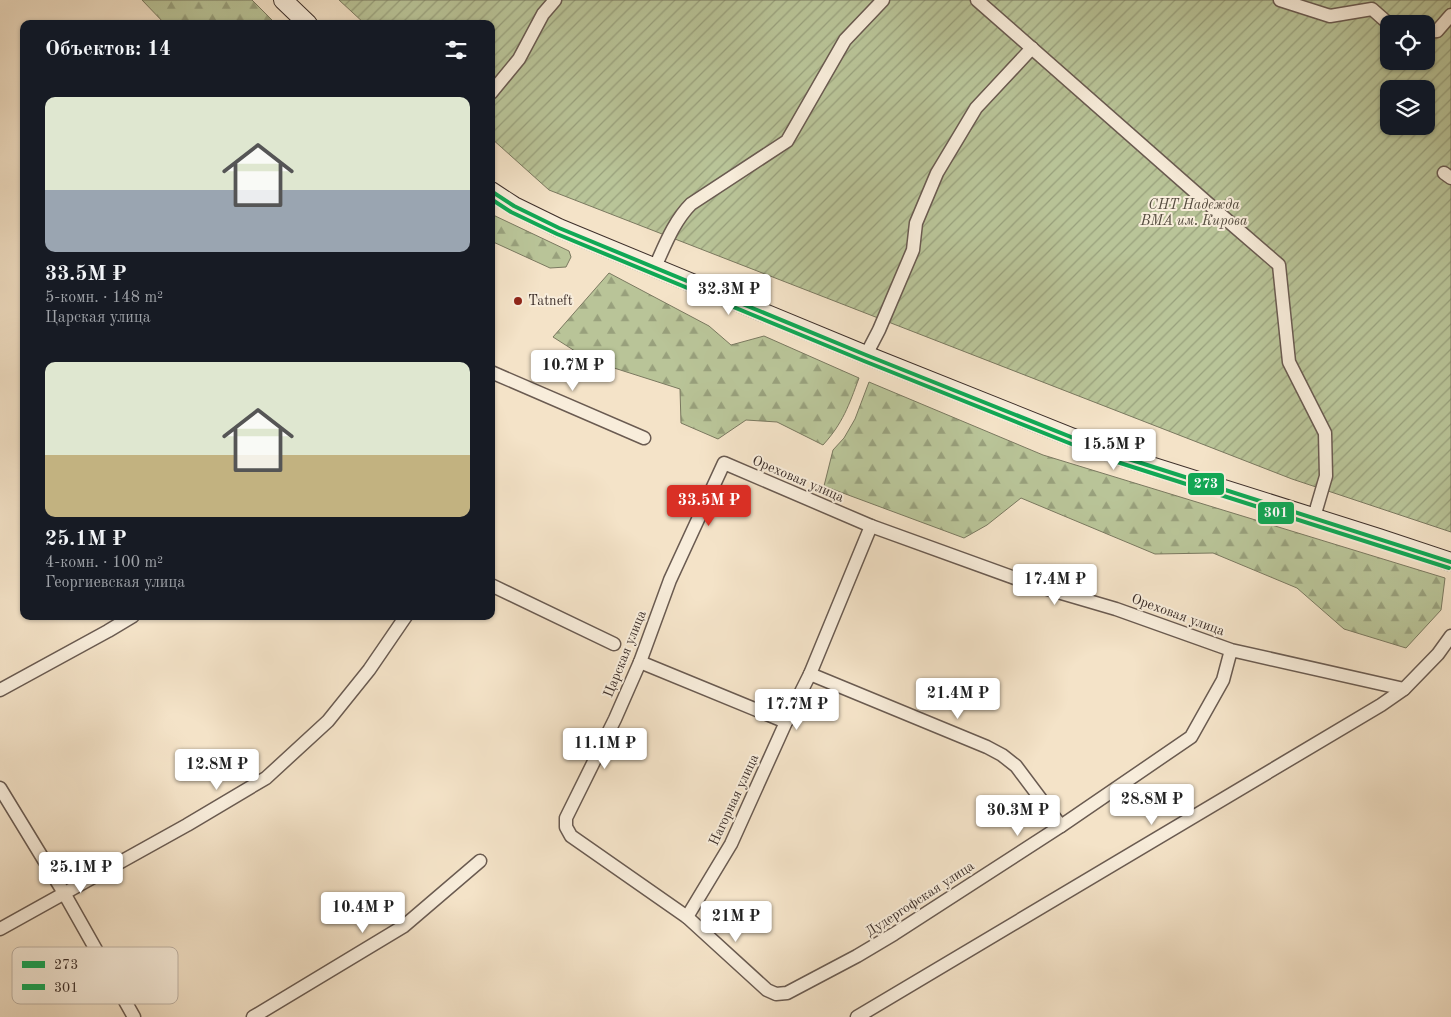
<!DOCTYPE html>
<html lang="ru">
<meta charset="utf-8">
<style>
:root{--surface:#171b24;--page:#242831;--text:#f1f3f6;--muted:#9ea1a6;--accent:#d93025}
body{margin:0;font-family:"Old Standard TT",serif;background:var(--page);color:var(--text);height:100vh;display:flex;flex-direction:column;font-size:19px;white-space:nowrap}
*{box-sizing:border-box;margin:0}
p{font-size:16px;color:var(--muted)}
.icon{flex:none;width:28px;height:28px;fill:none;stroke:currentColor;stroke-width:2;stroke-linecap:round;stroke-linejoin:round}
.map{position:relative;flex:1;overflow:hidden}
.side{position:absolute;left:20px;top:20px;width:475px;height:600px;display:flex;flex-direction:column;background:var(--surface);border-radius:10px;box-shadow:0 1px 4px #0004}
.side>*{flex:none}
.buttons{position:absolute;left:1380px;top:15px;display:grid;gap:10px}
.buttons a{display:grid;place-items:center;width:55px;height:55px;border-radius:10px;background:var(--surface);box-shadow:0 1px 4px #0004;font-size:25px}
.price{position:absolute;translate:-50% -42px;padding:0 11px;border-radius:5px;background:#fff;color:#222;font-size:16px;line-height:32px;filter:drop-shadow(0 1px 2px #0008)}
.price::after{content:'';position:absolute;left:50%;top:30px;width:15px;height:11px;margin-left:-8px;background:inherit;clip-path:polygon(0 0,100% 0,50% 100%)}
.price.active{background:var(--accent);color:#fff}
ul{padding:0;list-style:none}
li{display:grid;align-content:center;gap:10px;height:265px;padding:0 25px}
li span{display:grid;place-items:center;height:155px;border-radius:10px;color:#555}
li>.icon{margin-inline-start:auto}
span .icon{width:90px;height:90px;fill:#fffc;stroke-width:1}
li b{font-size:21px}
h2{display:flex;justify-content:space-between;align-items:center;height:60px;padding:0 25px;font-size:21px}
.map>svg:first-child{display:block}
.forest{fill:url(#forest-firs);stroke:#7a7960}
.garden{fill:url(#garden-furrows);stroke:#7a7960;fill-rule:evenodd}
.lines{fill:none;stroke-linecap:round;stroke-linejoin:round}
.street-casing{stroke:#6a5b51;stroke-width:15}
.secondary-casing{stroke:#3c2e29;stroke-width:20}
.street{stroke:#f8eddb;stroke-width:12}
.secondary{stroke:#f8eddb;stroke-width:18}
.bus-1-casing{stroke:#f8eddb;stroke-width:8}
.bus-2-casing{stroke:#f8eddb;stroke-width:8}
.bus-1{stroke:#10a855;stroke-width:4}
.bus-2{stroke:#10a855;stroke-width:4}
.poi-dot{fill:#8f2418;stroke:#f8eddb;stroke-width:2}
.labels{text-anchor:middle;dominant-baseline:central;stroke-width:4;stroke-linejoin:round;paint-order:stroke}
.park-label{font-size:14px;font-style:italic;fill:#554c3f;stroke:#f8eddb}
.poi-label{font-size:14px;fill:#3c2e29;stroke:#f8eddb;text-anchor:start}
.street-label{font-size:14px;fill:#3c2e29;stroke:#f8eddb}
.key{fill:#f8eddb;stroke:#c0b4a6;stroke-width:1}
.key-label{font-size:14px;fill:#3c2e29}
.line-badge{stroke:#f8eddb;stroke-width:2}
.badge-label{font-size:14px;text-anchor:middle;font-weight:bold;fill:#fff}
</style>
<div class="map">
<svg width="1451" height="1017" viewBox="0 0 1451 1017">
<defs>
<pattern id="forest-firs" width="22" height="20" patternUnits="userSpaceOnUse" patternTransform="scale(1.25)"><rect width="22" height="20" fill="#b9c498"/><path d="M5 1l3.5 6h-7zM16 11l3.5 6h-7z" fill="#98a07c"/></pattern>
<pattern id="garden-furrows" width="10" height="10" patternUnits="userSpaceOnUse" patternTransform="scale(1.25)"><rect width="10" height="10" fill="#b9c498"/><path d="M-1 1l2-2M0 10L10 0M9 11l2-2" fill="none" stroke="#98a07c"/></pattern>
</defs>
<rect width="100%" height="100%" fill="#f4e3c8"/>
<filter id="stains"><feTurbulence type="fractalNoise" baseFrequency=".004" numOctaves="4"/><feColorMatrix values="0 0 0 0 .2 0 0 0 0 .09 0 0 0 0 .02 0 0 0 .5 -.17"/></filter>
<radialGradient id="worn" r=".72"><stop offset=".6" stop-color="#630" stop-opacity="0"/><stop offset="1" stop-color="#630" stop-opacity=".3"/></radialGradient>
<g class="forest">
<polygon points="142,0 252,0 276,24 165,24"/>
<polygon points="491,214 569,251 571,257 566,267 550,268 491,241"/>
<path d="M609,273l100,53 22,19 33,-9 95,42c-10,27 -16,45 -36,67l-46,-23 -31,-2 -28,19 -37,-16 -1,-34 -91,-29 -36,-23z"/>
<polygon points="869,382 1043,455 1445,578 1441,610 1406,648 1344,629 1297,588 1213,553 1155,554 1021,498 987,525 964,538 824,486 833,450 844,438 855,419"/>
</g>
<path class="garden" d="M339,0h1112v532l-159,-53 -743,-289 -58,-52v-114h-126zM1389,24h37v37h-37zM1389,89h37v37h-37z"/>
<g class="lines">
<defs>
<g id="street">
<polyline points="977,0 1220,214 1279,265 1289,362 1325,433 1326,476 1314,517"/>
<polyline points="1280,0 1330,16 1372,9 1389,24"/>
<polyline points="1426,32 1437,31 1451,15"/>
<polyline points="491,93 519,59 543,14 555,0"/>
<polyline points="1444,173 1451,178"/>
<path d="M655,267c10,-22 19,-46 36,-63l96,-63 58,-101 38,-40"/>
<polyline points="866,355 879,330 913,250 916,223 937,173 976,108 1032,48"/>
<polyline points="491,372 644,438"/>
<polyline points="491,585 614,644"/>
<polyline points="1231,650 1223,680 1191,737 1061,826 894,934 857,956 787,993 776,994 767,990 687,917 571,836 566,827 566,818 615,719 640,662 670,580 724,463 871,526 1034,585 1116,609 1231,650 1404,689"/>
<polyline points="640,662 786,722"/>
<polyline points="810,674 987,747 1002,755 1016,766 1061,826"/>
<polyline points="0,690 108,631 133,616"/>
<polyline points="0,788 64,893 134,1017"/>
<polyline points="687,917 731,844 786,722 810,674 871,526"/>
<polyline points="0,929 187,825 266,778 328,721 369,670 406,616"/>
<polyline points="253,1017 404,926 480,861"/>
<polyline points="857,1017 1381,705 1404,689 1438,654 1451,636"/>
</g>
<g id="secondary">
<polyline points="283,0 308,24"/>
<polyline points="491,191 514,206 559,228 866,355 1116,455 1379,538 1451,562"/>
</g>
</defs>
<use href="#street" class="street-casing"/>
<use href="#secondary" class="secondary-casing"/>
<use href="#street" class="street"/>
<use href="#secondary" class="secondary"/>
<defs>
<polyline id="bus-1" points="491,191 514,206 559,228 866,355 1116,455 1451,562"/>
<polyline id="bus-2" points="491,199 511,212 557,234 864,361 1114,461 1449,568"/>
</defs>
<use href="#bus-1" class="bus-1-casing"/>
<use href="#bus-2" class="bus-2-casing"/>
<use href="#bus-1" class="bus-1"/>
<use href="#bus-2" class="bus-2"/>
</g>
<circle class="poi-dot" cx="518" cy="301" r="5"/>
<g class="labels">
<g class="park-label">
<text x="1194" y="205">СНТ Надежда<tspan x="1194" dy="16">ВМА им. Кирова</tspan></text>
</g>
<g class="poi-label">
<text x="528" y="301">Tatneft</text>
</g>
<g class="street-label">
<text transform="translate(798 479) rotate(23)">Ореховая улица</text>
<text transform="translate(1178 615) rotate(20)">Ореховая улица</text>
<text transform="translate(625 654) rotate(-68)">Царская улица</text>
<text transform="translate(734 800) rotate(-65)">Нагорная улица</text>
<text transform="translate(920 899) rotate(-33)">Дудергофская улица</text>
</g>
</g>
<rect x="12" y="947" width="166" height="57" rx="8" class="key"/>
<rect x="22" y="961" width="23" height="7" fill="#10a855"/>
<rect x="22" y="984" width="23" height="6" fill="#10a855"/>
<g class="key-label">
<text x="54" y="969">273</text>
<text x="54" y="992">301</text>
</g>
<g class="line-badge">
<rect x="1187" y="472" width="38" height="24" rx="5" fill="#10a855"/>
<rect x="1257" y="501" width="38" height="24" rx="5" fill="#10a855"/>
</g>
<g class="badge-label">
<text x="1206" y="488">273</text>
<text x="1276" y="517">301</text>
</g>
<rect width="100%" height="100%" filter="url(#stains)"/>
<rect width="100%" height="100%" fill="url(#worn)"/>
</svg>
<div class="buttons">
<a><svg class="icon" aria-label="locate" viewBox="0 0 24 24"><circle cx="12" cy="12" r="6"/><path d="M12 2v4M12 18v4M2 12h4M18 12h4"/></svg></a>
<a><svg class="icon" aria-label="layers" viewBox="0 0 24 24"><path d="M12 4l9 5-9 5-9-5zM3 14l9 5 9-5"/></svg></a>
</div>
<b class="price" style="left:729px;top:316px">32.3M ₽</b>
<b class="price" style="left:573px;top:392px">10.7M ₽</b>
<b class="price" style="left:1114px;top:471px">15.5M ₽</b>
<b class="price active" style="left:709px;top:527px">33.5M ₽</b>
<b class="price" style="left:1055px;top:606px">17.4M ₽</b>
<b class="price" style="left:958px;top:720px">21.4M ₽</b>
<b class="price" style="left:797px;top:731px">17.7M ₽</b>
<b class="price" style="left:605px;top:770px">11.1M ₽</b>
<b class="price" style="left:217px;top:791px">12.8M ₽</b>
<b class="price" style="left:1152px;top:826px">28.8M ₽</b>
<b class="price" style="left:1018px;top:837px">30.3M ₽</b>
<b class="price" style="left:81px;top:894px">25.1M ₽</b>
<b class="price" style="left:363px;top:934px">10.4M ₽</b>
<b class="price" style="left:736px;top:943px">21M ₽</b>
<section class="side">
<h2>Объектов: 14<svg class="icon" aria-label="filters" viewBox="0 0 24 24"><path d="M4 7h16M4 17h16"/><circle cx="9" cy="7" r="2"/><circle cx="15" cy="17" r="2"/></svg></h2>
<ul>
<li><span style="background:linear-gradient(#dfe7d0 60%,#9aa5b1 0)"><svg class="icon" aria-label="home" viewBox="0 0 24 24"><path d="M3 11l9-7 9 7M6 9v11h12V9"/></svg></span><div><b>33.5M ₽</b><p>5-комн. · 148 m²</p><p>Царская улица</p></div></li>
<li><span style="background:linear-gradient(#dfe7d0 60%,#c2b280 0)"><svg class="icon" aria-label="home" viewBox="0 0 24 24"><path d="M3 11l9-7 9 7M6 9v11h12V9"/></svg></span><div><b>25.1M ₽</b><p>4-комн. · 100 m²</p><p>Георгиевская улица</p></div></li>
</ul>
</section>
</div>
